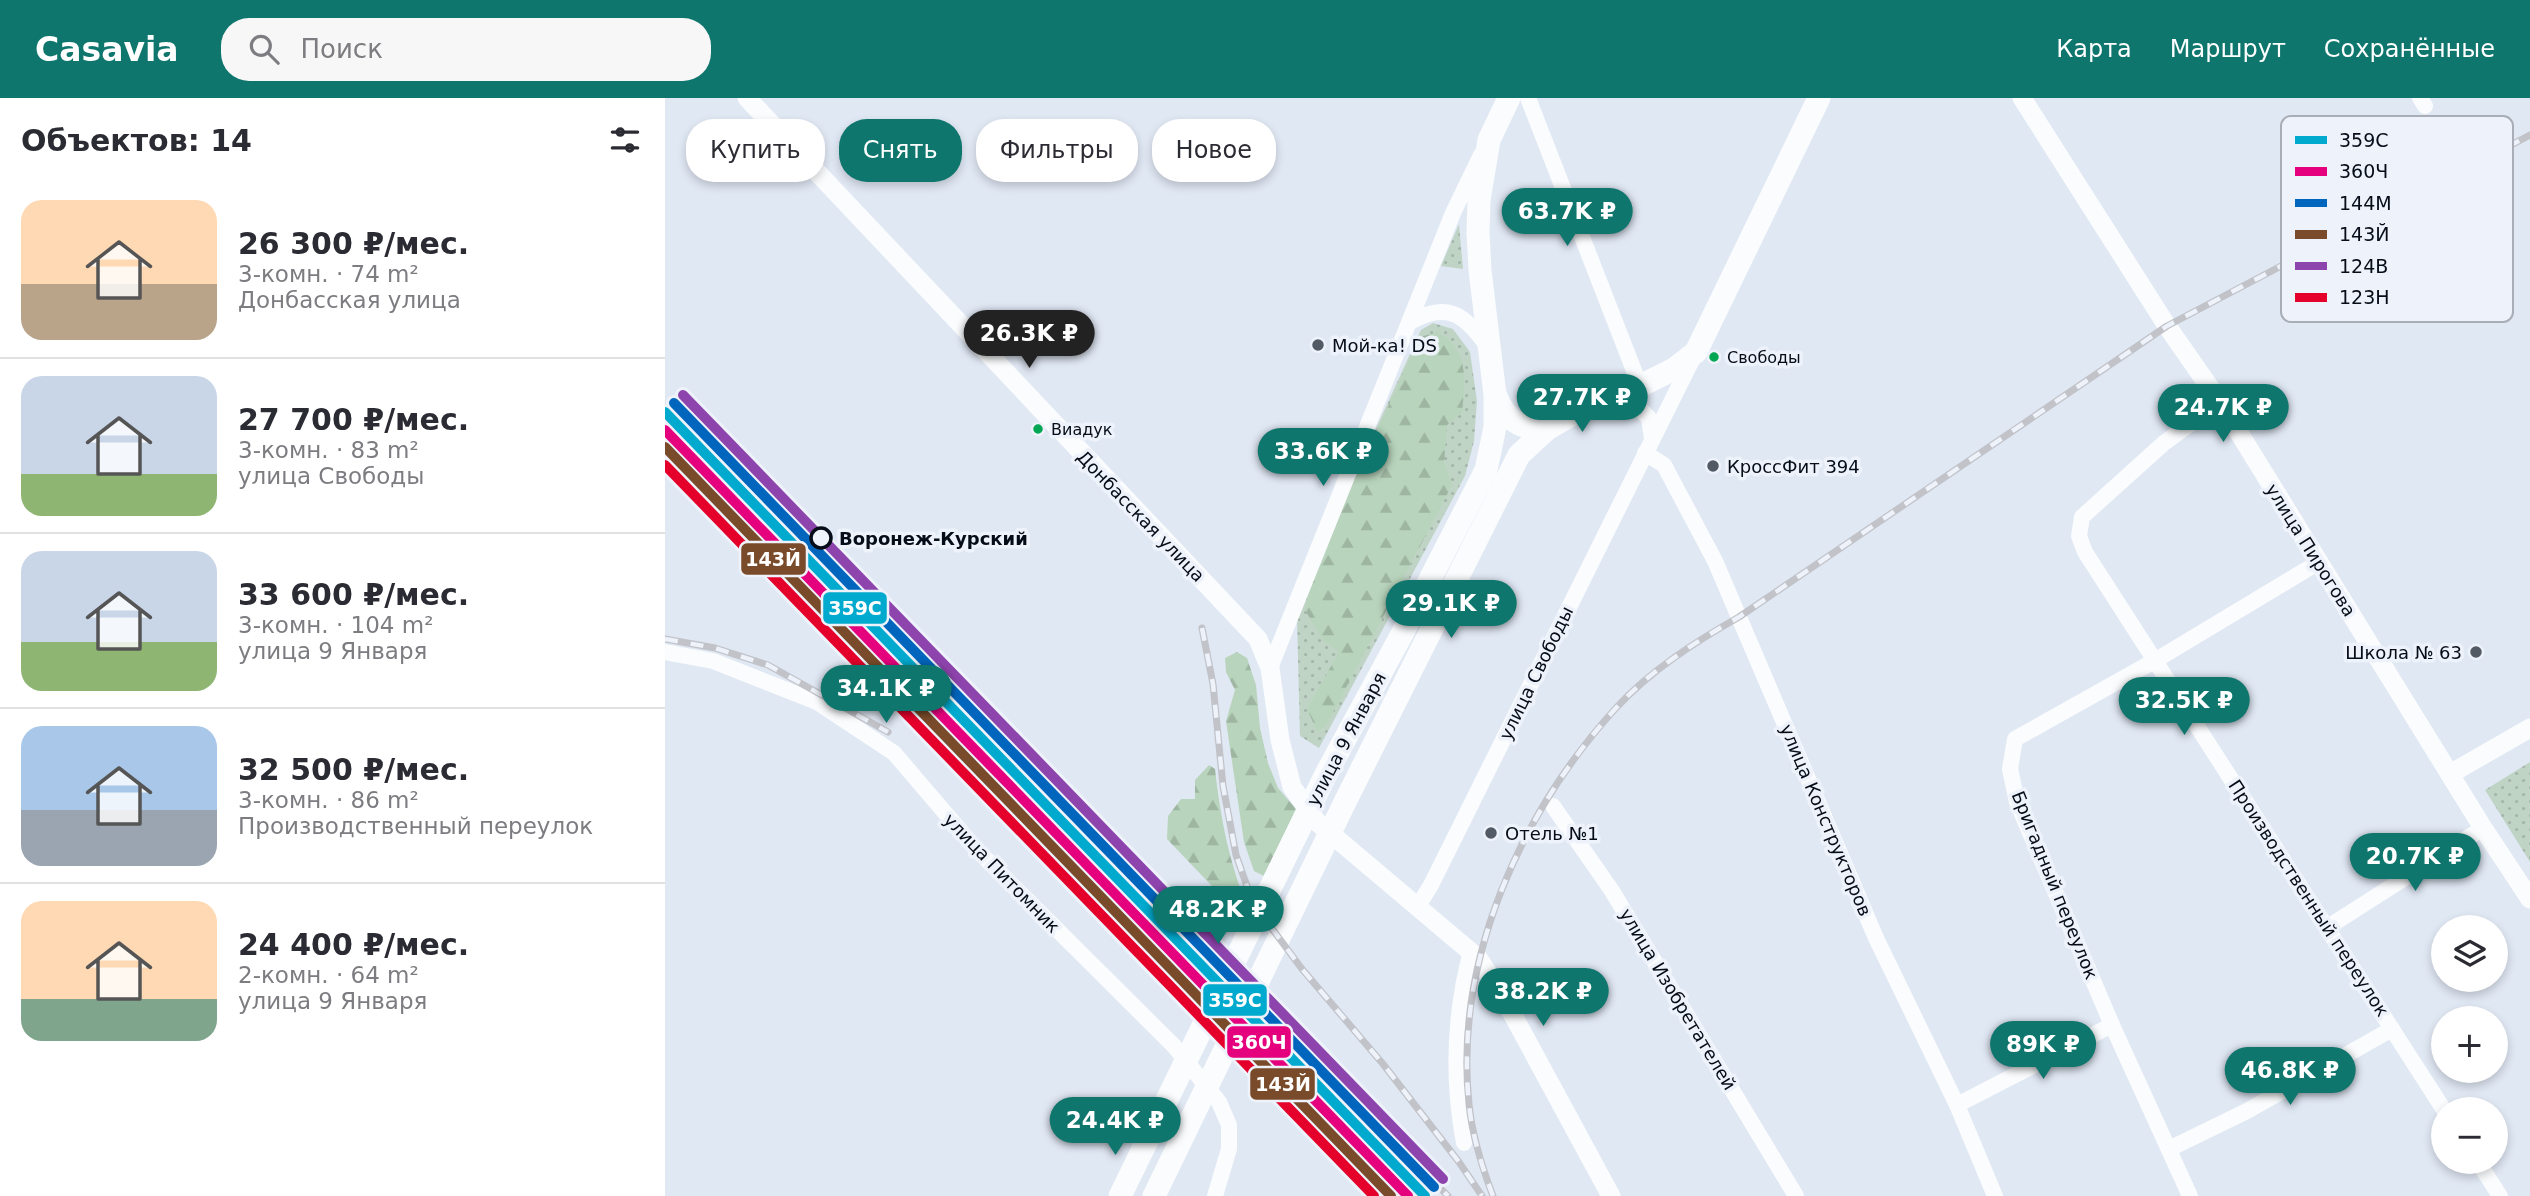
<!DOCTYPE html>
<html lang="ru">
<meta charset="utf-8">
<style>
:root{--surface:#fff;--page:#f7f7f7;--text:#2b2b33;--muted:#7c7c81;--line:#e1e1e2;--accent:#0f766e}
body{margin:0;font-family:"DejaVu Sans",sans-serif;background:var(--page);color:var(--text);height:100vh;display:flex;flex-direction:column;font-size:26px;white-space:nowrap}
*{box-sizing:border-box;margin:0}
p{font-size:23px;color:var(--muted)}
.icon{flex:none;width:38px;height:38px;fill:none;stroke:currentColor;stroke-width:2;stroke-linecap:round;stroke-linejoin:round}
.map{position:relative;flex:1;overflow:hidden}
.panel{display:flex;flex-direction:column;background:var(--surface);width:665px}
.panel>*{flex:none}
.top-card{position:absolute;left:21px;top:21px;width:665px;height:63px;display:flex;gap:14px}
.buttons{position:absolute;left:1766px;top:817px;display:grid;gap:14px}
.buttons a{display:grid;place-items:center;width:77px;height:77px;border-radius:50%;background:var(--surface);box-shadow:0 4px 10px #0003;font-size:35px}
.price{position:absolute;translate:-50% -60px;padding:0 16px;border-radius:24px;background:var(--accent);color:#fff;font-size:23px;line-height:46px;filter:drop-shadow(0 2px 4px #0008)}
.price::after{content:'';position:absolute;left:50%;top:42px;width:21px;height:16px;margin-left:-10px;background:inherit;clip-path:polygon(0 0,100% 0,50% 100%)}
.price.current{background:#222;color:#fff}
ul{padding:0;list-style:none}
li{display:flex;align-items:center;gap:21px;height:175px;padding:0 21px}
li+li{border-top:2px solid var(--line)}
li span{display:grid;place-items:center;flex:none;width:196px;height:140px;border-radius:21px;color:#555}
li>.icon{margin-inline-start:auto}
span .icon{width:84px;height:84px;fill:#fffc;stroke-width:1}
li b{font-size:30px}
h2{display:flex;justify-content:space-between;align-items:center;height:84px;padding:0 21px;font-size:30px}
.tag{padding:0 24px;border-radius:28px;background:var(--surface);box-shadow:0 4px 10px #0003;font-size:24px;line-height:63px}
.tag.current{background:var(--accent);color:#fff}
header{display:flex;align-items:center;gap:42px;box-sizing:border-box;height:98px;padding:0 35px;background:var(--accent);color:#fff}
header strong{font-size:33px}
nav{display:flex;gap:38px;margin-inline-start:auto;font-size:24px}
.search{width:490px;height:63px;background:var(--page);display:flex;align-items:center;gap:18px;box-sizing:border-box;padding:0 24px;border-radius:28px;color:var(--muted);font-size:26px}
main{display:flex;flex:1;min-height:0}
.map>svg:first-child{display:block}
.grass{fill:url(#grass-dots)}
.forest{fill:url(#forest-firs)}
.lines{fill:none;stroke-linecap:round;stroke-linejoin:round}
.minor{stroke:#fafcfd;stroke-width:16}
.tertiary{stroke:#fafcfd;stroke-width:19}
.secondary{stroke:#fafcfd;stroke-width:23}
.rail-casing{stroke:#c1c3c8;stroke-width:7}
.rail{stroke:#eef2fa;stroke-width:4.5;stroke-dasharray:13;stroke-linecap:butt}
.rail-1-casing{stroke:#eef2fa;stroke-width:16}
.rail-2-casing{stroke:#eef2fa;stroke-width:16}
.rail-3-casing{stroke:#eef2fa;stroke-width:16}
.rail-4-casing{stroke:#eef2fa;stroke-width:16}
.rail-5-casing{stroke:#eef2fa;stroke-width:16}
.rail-6-casing{stroke:#eef2fa;stroke-width:16}
.rail-1{stroke:#00a9ce;stroke-width:10}
.rail-2{stroke:#e5007d;stroke-width:10}
.rail-3{stroke:#0065bd;stroke-width:10}
.rail-4{stroke:#7a4b2a;stroke-width:10}
.rail-5{stroke:#8e44ad;stroke-width:10}
.rail-6{stroke:#e4002b;stroke-width:10}
.poi-dot{fill:#525a66;stroke:#eef2fa;stroke-width:2.5}
.bus-dot{fill:#00a651;stroke:#eef2fa;stroke-width:2.5}
.stop-dot{fill:#eef2fa;stroke:#060d19;stroke-width:3.5}
.labels{text-anchor:middle;dominant-baseline:central;stroke-width:7;stroke-linejoin:round;paint-order:stroke}
.bus-label{font-size:16px;fill:#060d19;stroke:#eef2fa;text-anchor:start}
.poi-label{font-size:18px;fill:#060d19;stroke:#eef2fa;text-anchor:start}
.street-label{font-size:18px;fill:#060d19;stroke:#eef2fa}
.stop-label{font-size:18px;font-weight:bold;fill:#060d19;stroke:#eef2fa;text-anchor:start}
.key{fill:#eef2fa;stroke:#a8adb6;stroke-width:2}
.key-label{font-size:19px;fill:#060d19}
.line-badge{stroke:#eef2fa;stroke-width:2.5}
.badge-label{font-size:19px;text-anchor:middle;font-weight:bold;fill:#fff}
</style>
<header>
<strong>Casavia</strong>
<div class="search"><svg class="icon" aria-label="search" viewBox="0 0 24 24"><circle cx="10" cy="10" r="6"/><path d="M15 15l6 6"/></svg>Поиск</div>
<nav><a>Карта</a><a>Маршрут</a><a>Сохранённые</a></nav>
</header>
<main>
<section class="panel">
<h2>Объектов: 14<svg class="icon" aria-label="filters" viewBox="0 0 24 24"><path d="M4 7h16M4 17h16"/><circle cx="9" cy="7" r="2"/><circle cx="15" cy="17" r="2"/></svg></h2>
<ul>
<li><span style="background:linear-gradient(#ffd9b3 60%,#b9a48a 0)"><svg class="icon" aria-label="home" viewBox="0 0 24 24"><path d="M3 11l9-7 9 7M6 9v11h12V9"/></svg></span><div><b>26 300 ₽/мес.</b><p>3-комн. · 74 m²</p><p>Донбасская улица</p></div></li>
<li><span style="background:linear-gradient(#c9d6e8 70%,#8fb573 0)"><svg class="icon" aria-label="home" viewBox="0 0 24 24"><path d="M3 11l9-7 9 7M6 9v11h12V9"/></svg></span><div><b>27 700 ₽/мес.</b><p>3-комн. · 83 m²</p><p>улица Свободы</p></div></li>
<li><span style="background:linear-gradient(#c9d6e8 65%,#8fb573 0)"><svg class="icon" aria-label="home" viewBox="0 0 24 24"><path d="M3 11l9-7 9 7M6 9v11h12V9"/></svg></span><div><b>33 600 ₽/мес.</b><p>3-комн. · 104 m²</p><p>улица 9 Января</p></div></li>
<li><span style="background:linear-gradient(#a9c7e8 60%,#9aa5b1 0)"><svg class="icon" aria-label="home" viewBox="0 0 24 24"><path d="M3 11l9-7 9 7M6 9v11h12V9"/></svg></span><div><b>32 500 ₽/мес.</b><p>3-комн. · 86 m²</p><p>Производственный переулок</p></div></li>
<li><span style="background:linear-gradient(#ffd9b3 70%,#7fa58c 0)"><svg class="icon" aria-label="home" viewBox="0 0 24 24"><path d="M3 11l9-7 9 7M6 9v11h12V9"/></svg></span><div><b>24 400 ₽/мес.</b><p>2-комн. · 64 m²</p><p>улица 9 Января</p></div></li>
</ul>
</section>
<div class="map">
<svg width="1865" height="1098" viewBox="0 0 1865 1098">
<defs>
<pattern id="grass-dots" width="8" height="8" patternUnits="userSpaceOnUse" patternTransform="scale(1.75)"><rect width="8" height="8" fill="#c0d4c6"/><path d="M2 2h.1M6 6h.1" fill="none" stroke="#a4b5aa" stroke-width="1.8" stroke-linecap="round"/></pattern>
<pattern id="forest-firs" width="22" height="20" patternUnits="userSpaceOnUse" patternTransform="scale(1.75)"><rect width="22" height="20" fill="#b8d4bc"/><path d="M5 1l3.5 6h-7zM16 11l3.5 6h-7z" fill="#9db5a1"/></pattern>
</defs>
<rect width="100%" height="100%" fill="#e0e8f4"/>
<g class="grass">
<polygon points="794,126 798,171 776,168"/>
<polygon points="768,225 788,231 805,254 812,303 809,343 800,378 654,650 635,638 632,520 648,468 756,232"/>
<polygon points="1865,664 1865,764 1820,692"/>
</g>
<g class="forest">
<path d="M773,234c32,18 27,49 24,81l-15,12 -3,38 8,22 -126,241 -9,5 -10,-22 32,-57 -16,-12 -18,-30 4,-20 41,-101 70,-152z"/>
<polygon points="572,554 582,560 591,587 595,630 603,665 613,690 631,711 599,778 589,773 579,744 561,623 570,592 561,574 560,560"/>
<path d="M544,667l6,4c6,53 14,91 33,141l-9,16 -8,-4v-16l-64,-67 1,-23 13,-17h14v-19z"/>
</g>
<g class="lines">
<g class="minor">
<polyline points="863,0 975,288"/>
<polyline points="1755,0 1760,8"/>
<path d="M745,224c39,-22 55,-6 78,25"/>
<polyline points="941,303 969,305 984,320 987,341"/>
<polyline points="1555,304 1499,345 1417,419 1414,438 1420,454 1779,1012"/>
<polyline points="980,355 999,367 1050,463 1211,840 1292,1007 1330,1098"/>
<polyline points="0,554 48,563 152,604 229,655 311,751 509,948 554,1004 564,1027 564,1051 550,1098"/>
<polyline points="605,570 788,115 816,57"/>
<polyline points="888,708 947,793 1131,1098"/>
<polyline points="753,808 766,787 1028,260"/>
<polyline points="1663,829 1818,730"/>
<polyline points="1292,1007 1447,927"/>
<path d="M799,1045c-12,-64 -10,-128 7,-192"/>
<polyline points="1504,1051 1582,1013 1727,931"/>
<polyline points="1813,1064 1835,1098"/>
<polyline points="1525,1098 1447,927 1352,704 1345,671 1350,641 1491,562 1654,464"/>
</g>
<g class="tertiary">
<polyline points="82,0 593,541 605,570 615,642 627,689 652,724 813,860 836,895 946,1098"/>
<polyline points="1357,0 1502,228 1555,304 1818,730 1865,801"/>
<polyline points="1785,676 1865,630"/>
</g>
<g class="secondary">
<path d="M831,298c9,24 26,34 51,33"/>
<polyline points="455,1098 661,676 737,536 821,372 830,329 830,297 815,172 813,134 814,102 824,42 844,0"/>
<polyline points="489,1098 679,706 854,357 882,331 930,303 975,288 1009,271 1031,254 1154,0"/>
</g>
<defs>
<g id="rail">
<polyline points="537,530 548,586 558,688 571,757 588,805 637,871 718,966 794,1064 817,1098"/>
<polyline points="0,541 50,550 103,567 223,634"/>
<polyline points="675,1043 716,1098"/>
<polyline points="761,1076 783,1098"/>
<path d="M828,1098c-11,-29 -21,-61 -24,-92 -15,-144 52,-292 147,-396 35,-38 79,-66 123,-91l428,-291 363,-191"/>
</g>
</defs>
<use href="#rail" class="rail-casing"/>
<use href="#rail" class="rail"/>
<defs>
<polyline id="rail-1" points="0,314 760,1098"/>
<polyline id="rail-2" points="0,332 743,1098"/>
<polyline id="rail-3" points="9,305 769,1089"/>
<polyline id="rail-4" points="0,349 726,1098"/>
<polyline id="rail-5" points="18,297 778,1081"/>
<polyline id="rail-6" points="0,367 709,1098"/>
</defs>
<use href="#rail-1" class="rail-1-casing"/>
<use href="#rail-2" class="rail-2-casing"/>
<use href="#rail-3" class="rail-3-casing"/>
<use href="#rail-4" class="rail-4-casing"/>
<use href="#rail-5" class="rail-5-casing"/>
<use href="#rail-6" class="rail-6-casing"/>
<use href="#rail-1" class="rail-1"/>
<use href="#rail-2" class="rail-2"/>
<use href="#rail-3" class="rail-3"/>
<use href="#rail-4" class="rail-4"/>
<use href="#rail-5" class="rail-5"/>
<use href="#rail-6" class="rail-6"/>
</g>
<g class="poi-dot">
<circle cx="653" cy="247" r="7"/>
<circle cx="1048" cy="368" r="7"/>
<circle cx="1811" cy="554" r="7"/>
<circle cx="826" cy="735" r="7"/>
</g>
<g class="bus-dot">
<circle cx="1049" cy="259" r="6"/>
<circle cx="373" cy="331" r="6"/>
</g>
<circle class="stop-dot" cx="156" cy="440" r="10"/>
<g class="labels">
<g class="bus-label">
<text x="1062" y="259">Свободы</text>
<text x="386" y="331">Виадук</text>
</g>
<g class="poi-label">
<text x="667" y="247">Мой-ка! DS</text>
<text x="1062" y="368">КроссФит 394</text>
<text x="1797" y="554" text-anchor="end">Школа № 63</text>
<text x="840" y="735">Отель №1</text>
</g>
<g class="street-label">
<text transform="translate(476 418) rotate(46)">Донбасская улица</text>
<text transform="translate(1646 452) rotate(58)">улица Пирогова</text>
<text transform="translate(871 575) rotate(-64)">улица Свободы</text>
<text transform="translate(681 641) rotate(-62)">улица 9 Января</text>
<text transform="translate(1161 722) rotate(67)">улица Конструкторов</text>
<text transform="translate(337 775) rotate(46)">улица Питомник</text>
<text transform="translate(1390 787) rotate(68)">Бригадный переулок</text>
<text transform="translate(1644 800) rotate(57)">Производственный переулок</text>
<text transform="translate(1013 901) rotate(59)">улица Изобретателей</text>
</g>
<g class="stop-label">
<text x="174" y="440">Воронеж-Курский</text>
</g>
</g>
<rect x="1616" y="18" width="232" height="206" rx="10" class="key"/>
<rect x="1630" y="38" width="32" height="8" fill="#00a9ce"/>
<rect x="1630" y="69" width="32" height="9" fill="#e5007d"/>
<rect x="1630" y="101" width="32" height="8" fill="#0065bd"/>
<rect x="1630" y="132" width="32" height="9" fill="#7a4b2a"/>
<rect x="1630" y="164" width="32" height="8" fill="#8e44ad"/>
<rect x="1630" y="195" width="32" height="9" fill="#e4002b"/>
<g class="key-label">
<text x="1674" y="49">359С</text>
<text x="1674" y="80">360Ч</text>
<text x="1674" y="112">144М</text>
<text x="1674" y="143">143Й</text>
<text x="1674" y="175">124В</text>
<text x="1674" y="206">123Н</text>
</g>
<g class="line-badge">
<rect x="75" y="444" width="67" height="34" rx="7" fill="#7a4b2a"/>
<rect x="157" y="493" width="66" height="34" rx="7" fill="#00a9ce"/>
<rect x="537" y="885" width="66" height="34" rx="7" fill="#00a9ce"/>
<rect x="561" y="927" width="66" height="34" rx="7" fill="#e5007d"/>
<rect x="584" y="969" width="67" height="34" rx="7" fill="#7a4b2a"/>
</g>
<g class="badge-label">
<text x="108" y="468">143Й</text>
<text x="190" y="517">359С</text>
<text x="570" y="909">359С</text>
<text x="594" y="951">360Ч</text>
<text x="618" y="993">143Й</text>
</g>
</svg>
<div class="buttons">
<a><svg class="icon" aria-label="layers" viewBox="0 0 24 24"><path d="M12 4l9 5-9 5-9-5zM3 14l9 5 9-5"/></svg></a>
<a>+</a>
<a>−</a>
</div>
<b class="price" style="left:902px;top:150px">63.7K ₽</b>
<b class="price current" style="left:364px;top:272px">26.3K ₽</b>
<b class="price" style="left:917px;top:336px">27.7K ₽</b>
<b class="price" style="left:1558px;top:346px">24.7K ₽</b>
<b class="price" style="left:658px;top:390px">33.6K ₽</b>
<b class="price" style="left:786px;top:542px">29.1K ₽</b>
<b class="price" style="left:221px;top:627px">34.1K ₽</b>
<b class="price" style="left:1519px;top:639px">32.5K ₽</b>
<b class="price" style="left:1750px;top:795px">20.7K ₽</b>
<b class="price" style="left:553px;top:848px">48.2K ₽</b>
<b class="price" style="left:878px;top:930px">38.2K ₽</b>
<b class="price" style="left:1378px;top:983px">89K ₽</b>
<b class="price" style="left:1625px;top:1009px">46.8K ₽</b>
<b class="price" style="left:450px;top:1059px">24.4K ₽</b>
<div class="top-card">
<a class="tag">Купить</a>
<a class="tag current">Снять</a>
<a class="tag">Фильтры</a>
<a class="tag">Новое</a>
</div>
</div>
</main>
